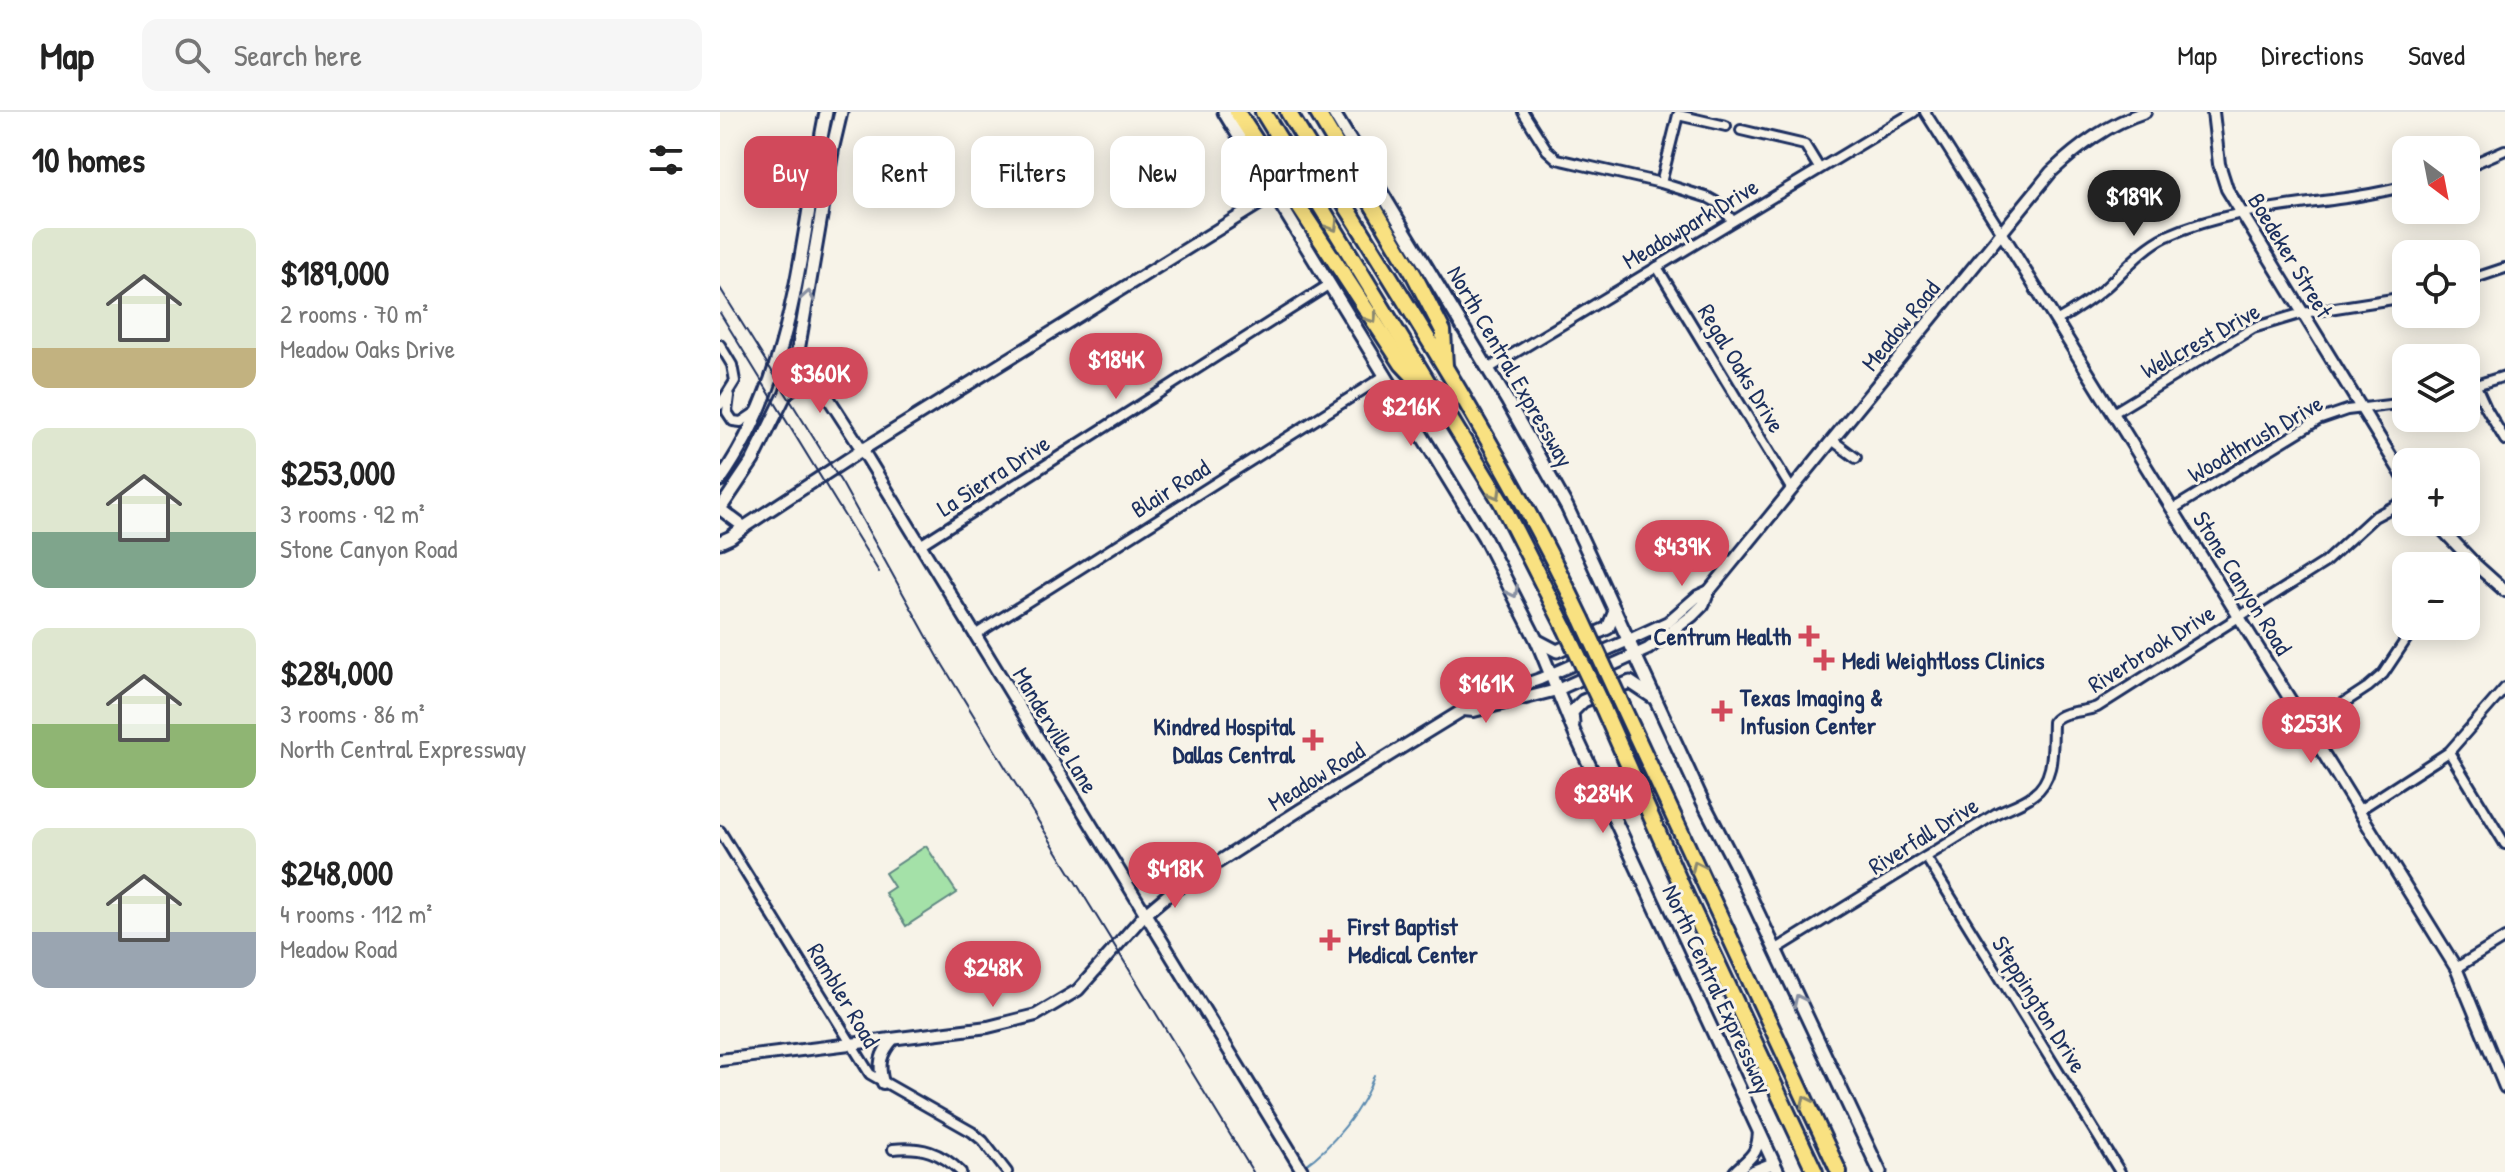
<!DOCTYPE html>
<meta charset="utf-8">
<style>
:root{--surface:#fff;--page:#f6f6f6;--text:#222;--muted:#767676;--line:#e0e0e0;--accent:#d1495b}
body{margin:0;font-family:"Patrick Hand",sans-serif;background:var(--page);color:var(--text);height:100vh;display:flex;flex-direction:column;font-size:30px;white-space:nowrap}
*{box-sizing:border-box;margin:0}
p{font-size:26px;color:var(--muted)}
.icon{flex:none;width:44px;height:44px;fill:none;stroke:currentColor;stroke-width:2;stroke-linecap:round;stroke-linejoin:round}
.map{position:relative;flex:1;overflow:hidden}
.side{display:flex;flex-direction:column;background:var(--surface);width:720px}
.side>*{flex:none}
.banner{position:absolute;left:24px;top:24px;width:760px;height:72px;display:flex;gap:16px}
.needle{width:52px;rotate:148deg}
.controls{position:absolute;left:1672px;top:24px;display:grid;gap:16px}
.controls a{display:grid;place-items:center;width:88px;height:88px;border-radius:16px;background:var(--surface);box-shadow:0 4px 20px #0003;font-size:40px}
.price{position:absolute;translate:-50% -68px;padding:0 18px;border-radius:28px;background:var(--accent);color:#fff;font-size:26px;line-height:52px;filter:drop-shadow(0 2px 4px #0008)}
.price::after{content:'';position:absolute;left:50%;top:48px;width:24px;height:18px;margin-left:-12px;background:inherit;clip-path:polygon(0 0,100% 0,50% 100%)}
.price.current{background:#222;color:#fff}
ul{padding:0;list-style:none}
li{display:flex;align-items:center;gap:24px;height:200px;padding:0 32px}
li span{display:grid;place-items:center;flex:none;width:224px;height:160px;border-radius:16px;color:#555}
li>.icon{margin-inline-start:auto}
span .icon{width:96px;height:96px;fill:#fffc;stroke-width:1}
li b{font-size:34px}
h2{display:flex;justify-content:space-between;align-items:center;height:96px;padding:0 32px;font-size:34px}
.chip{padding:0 28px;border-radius:16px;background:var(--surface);box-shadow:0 4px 20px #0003;font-size:28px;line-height:72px}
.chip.current{background:var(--accent);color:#fff}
header{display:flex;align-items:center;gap:48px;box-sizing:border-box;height:112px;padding:0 40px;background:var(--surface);border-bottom:2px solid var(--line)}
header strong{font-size:38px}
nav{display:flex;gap:44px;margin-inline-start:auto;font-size:28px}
.search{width:560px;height:72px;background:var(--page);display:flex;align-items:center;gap:20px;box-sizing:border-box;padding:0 28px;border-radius:16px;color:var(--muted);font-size:30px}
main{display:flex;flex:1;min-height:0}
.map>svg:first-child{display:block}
.green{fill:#a4e1a8;stroke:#608883;stroke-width:2}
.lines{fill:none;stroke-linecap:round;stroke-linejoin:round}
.stream{stroke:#5b8bb0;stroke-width:2}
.minor-casing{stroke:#1b2f5e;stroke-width:14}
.tertiary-casing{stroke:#1b2f5e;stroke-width:16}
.secondary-casing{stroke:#1b2f5e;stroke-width:17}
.motorway-casing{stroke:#1b2f5e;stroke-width:20}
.minor{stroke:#f7f3e8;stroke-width:8}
.tertiary{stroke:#f7f3e8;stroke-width:10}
.secondary{stroke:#f7f3e8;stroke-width:11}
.motorway{stroke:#f9e181;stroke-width:14}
.tram{stroke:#1b2f5e;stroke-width:2}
.motorway-bridge-casing{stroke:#1b2f5e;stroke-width:20;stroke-linecap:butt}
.motorway-bridge{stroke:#f9e181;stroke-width:14}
.oneway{stroke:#8a8870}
.oneway2{stroke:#8991a3}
.poi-dot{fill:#d1495b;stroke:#f7f3e8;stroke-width:3}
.labels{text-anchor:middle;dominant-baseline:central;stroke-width:6;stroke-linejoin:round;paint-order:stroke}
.street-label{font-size:24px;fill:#1b2f5e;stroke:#f7f3e8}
.poi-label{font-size:24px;font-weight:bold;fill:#1b2f5e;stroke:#f7f3e8;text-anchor:start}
</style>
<header>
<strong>Map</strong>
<div class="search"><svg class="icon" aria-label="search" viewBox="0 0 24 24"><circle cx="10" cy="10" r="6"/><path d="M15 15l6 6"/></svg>Search here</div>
<nav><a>Map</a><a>Directions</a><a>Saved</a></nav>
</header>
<main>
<section class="side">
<h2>10 homes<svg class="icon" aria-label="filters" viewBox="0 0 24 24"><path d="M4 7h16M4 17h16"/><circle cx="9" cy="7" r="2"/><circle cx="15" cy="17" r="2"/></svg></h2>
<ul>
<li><span style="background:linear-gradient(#dfe7d0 75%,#c2b280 0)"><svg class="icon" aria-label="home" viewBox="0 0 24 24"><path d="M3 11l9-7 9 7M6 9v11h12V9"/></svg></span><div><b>$189,000</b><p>2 rooms · 70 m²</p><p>Meadow Oaks Drive</p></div></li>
<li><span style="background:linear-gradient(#dfe7d0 65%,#7fa58c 0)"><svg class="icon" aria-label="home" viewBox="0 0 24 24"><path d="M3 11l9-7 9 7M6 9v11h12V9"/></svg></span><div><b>$253,000</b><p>3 rooms · 92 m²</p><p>Stone Canyon Road</p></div></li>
<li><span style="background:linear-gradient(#dfe7d0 60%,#8fb573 0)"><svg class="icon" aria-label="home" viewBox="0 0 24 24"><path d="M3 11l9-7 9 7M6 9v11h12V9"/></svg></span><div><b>$284,000</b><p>3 rooms · 86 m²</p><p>North Central Expressway</p></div></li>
<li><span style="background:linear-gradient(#dfe7d0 65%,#9aa5b1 0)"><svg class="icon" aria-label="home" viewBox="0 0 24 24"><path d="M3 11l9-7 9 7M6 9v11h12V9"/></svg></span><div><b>$248,000</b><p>4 rooms · 112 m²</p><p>Meadow Road</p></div></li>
</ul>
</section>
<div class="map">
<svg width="1785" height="1060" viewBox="0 0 1785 1060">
<rect width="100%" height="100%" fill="#f7f3e8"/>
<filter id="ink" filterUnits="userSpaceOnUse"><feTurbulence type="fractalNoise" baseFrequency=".0125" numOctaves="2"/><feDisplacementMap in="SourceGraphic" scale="16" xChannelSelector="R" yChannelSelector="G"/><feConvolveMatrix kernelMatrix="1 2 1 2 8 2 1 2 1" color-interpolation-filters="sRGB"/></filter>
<g filter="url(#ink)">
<polygon class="green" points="206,734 237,781 186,814 165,781 174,775 165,761"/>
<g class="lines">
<path class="stream" d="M583,1055c29,-20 61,-59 71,-92"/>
<defs>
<g id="minor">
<polyline points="803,0 827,38 837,47 941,71 989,86 998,91 1012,108"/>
<polyline points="1205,0 1281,120"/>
<polyline points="1021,18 1085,33 1099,56"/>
<polyline points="1746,55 1785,38"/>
<polyline points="941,71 958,3 1006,14"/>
<polyline points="937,155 1072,378"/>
<polyline points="1746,169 1785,156"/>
<path d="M1336,209c18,-10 35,-21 50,-34 20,-18 36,-39 61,-51 76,-34 160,-29 239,-50"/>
<polyline points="0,233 12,253 15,269 0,293"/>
<polyline points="768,257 1194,0"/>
<polyline points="1756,274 1766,296 1785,328"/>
<polyline points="1746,276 1785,264"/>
<polyline points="9,284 7,300 13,309 21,310 36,300"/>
<polyline points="1393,301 1533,216 1583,201 1686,185"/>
<polyline points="1112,328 1136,346"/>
<polyline points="1453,397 1598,308 1627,298 1686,291"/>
<polyline points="200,433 610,172"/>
<polyline points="1746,462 1756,453"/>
<polyline points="255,523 666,263"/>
<polyline points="1587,615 1648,575 1663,562 1695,514"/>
<polyline points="1729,640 1785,732"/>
<polyline points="1639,698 1729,640 1785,576"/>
<polyline points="0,719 150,962 252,1020 263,1029 287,1060"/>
<polyline points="1206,745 1400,1060"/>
<path d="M1055,838l222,-137c12,-6 26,-10 36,-18 23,-16 19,-48 20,-73 9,-12 30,-9 44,-15l227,-144 50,-46 32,-17"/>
<polyline points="1736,856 1785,826"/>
<path d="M173,1037c28,-3 48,3 68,23"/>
</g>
<g id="tertiary">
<polyline points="1493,0 1499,52 1507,77 1686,369"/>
<polyline points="1281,120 1736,856 1785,975"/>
<polyline points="78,239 148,347 583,1060"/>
<polyline points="0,397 24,415 142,338 555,82"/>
<polyline points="1715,410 1756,453 1785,479"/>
<path d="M743,598l11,1 83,-21 91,-41 44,-33 11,-11 6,-14 342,-419c28,-26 57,-48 94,-60"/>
<polyline points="0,948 268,915 316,903 358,878 425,802 450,781 580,698 743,598 751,591 820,567 909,528 948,510 978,484 989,479"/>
<path d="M163,971c-5,-19 -3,-29 10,-44"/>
<path d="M1015,1060c16,-16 23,-17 24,-41"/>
<polyline points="1031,1060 1054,1051"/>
</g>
<g id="secondary">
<polyline points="504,0 764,425 817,529 855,622 1058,1060"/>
<polyline points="613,0 788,290 847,395 982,688 1014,750 1160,1060"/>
<path d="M67,280c14,-11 20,-12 36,-3"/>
<path d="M0,368c77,-109 80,-242 106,-368"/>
<polyline points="0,397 33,348 66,281 78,239 113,34 121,0"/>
<polyline points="0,430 11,425 24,415"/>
<polyline points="818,529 837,539 888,516 895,499"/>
<polyline points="853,612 852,600 863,589 910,570 934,586"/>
</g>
<g id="motorway">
<polyline points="517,0 682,252 703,274"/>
<polyline points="543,0 781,390 845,516"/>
<path d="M568,0c102,167 211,331 294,507"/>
<polyline points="597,0 694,163 723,219 725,254"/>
<polyline points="899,587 1119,1060"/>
<polyline points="883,596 964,779 1095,1060"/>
</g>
</defs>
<use href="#minor" class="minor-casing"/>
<use href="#tertiary" class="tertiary-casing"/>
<use href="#secondary" class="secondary-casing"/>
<use href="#motorway" class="motorway-casing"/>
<use href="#minor" class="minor"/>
<use href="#tertiary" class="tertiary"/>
<use href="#secondary" class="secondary"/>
<use href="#motorway" class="motorway"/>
<g class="tram">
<polyline points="0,176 123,373 221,550 533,1060"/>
<polyline points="0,201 159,460"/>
</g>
<defs>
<g id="motorway-bridge">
<polyline points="862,507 899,587"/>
<polyline points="845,516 883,596"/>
</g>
</defs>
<use href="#motorway-bridge" class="motorway-bridge-casing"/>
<use href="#motorway-bridge" class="motorway-bridge"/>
</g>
<defs><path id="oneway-chevron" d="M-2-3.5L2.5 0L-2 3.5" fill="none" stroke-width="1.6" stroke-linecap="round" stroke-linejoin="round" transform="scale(2)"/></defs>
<g class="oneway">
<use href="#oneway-chevron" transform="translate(613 114) rotate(59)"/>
<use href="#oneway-chevron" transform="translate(652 206) rotate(57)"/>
<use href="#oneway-chevron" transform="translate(776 382) rotate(60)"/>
<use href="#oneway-chevron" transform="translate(977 754) rotate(-115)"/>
<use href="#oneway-chevron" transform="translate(1086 989) rotate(-115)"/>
</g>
<g class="oneway2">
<use href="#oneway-chevron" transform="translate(88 184) rotate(-80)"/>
<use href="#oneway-chevron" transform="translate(793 480) rotate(63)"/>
<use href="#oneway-chevron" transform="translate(1079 888) rotate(-116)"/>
</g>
</g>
<g class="poi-dot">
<path d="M1085 512h8v8h8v8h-8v8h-8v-8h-8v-8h8z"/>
<path d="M1100 536h8v8h8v8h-8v8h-8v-8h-8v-8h8z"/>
<path d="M998 587h8v8h8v8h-8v8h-8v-8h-8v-8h8z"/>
<path d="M589 616h8v8h8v8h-8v8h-8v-8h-8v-8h8z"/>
<path d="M606 816h8v8h8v8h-8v8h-8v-8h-8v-8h8z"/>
</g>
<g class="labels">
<g class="street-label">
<text transform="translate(970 111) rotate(-31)">Meadowpark Drive</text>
<text transform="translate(1571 143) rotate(59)">Boedeker Street</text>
<text transform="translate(1180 213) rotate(-51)">Meadow Road</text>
<text transform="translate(1480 228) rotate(-29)">Wellcrest Drive</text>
<text transform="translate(791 254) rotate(60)">North Central Expressway</text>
<text transform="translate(1022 256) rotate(59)">Regal Oaks Drive</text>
<text transform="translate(1535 326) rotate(-30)">Woodthrush Drive</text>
<text transform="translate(273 363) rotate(-33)">La Sierra Drive</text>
<text transform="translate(450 376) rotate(-32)">Blair Road</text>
<text transform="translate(1523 471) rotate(58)">Stone Canyon Road</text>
<text transform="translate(1431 536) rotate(-32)">Riverbrook Drive</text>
<text transform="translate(336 618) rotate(59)">Manderville Lane</text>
<text transform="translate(596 664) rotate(-32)">Meadow Road</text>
<text transform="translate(1203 723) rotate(-32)">Riverfall Drive</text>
<text transform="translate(998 877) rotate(65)">North Central Expressway</text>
<text transform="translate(124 883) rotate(59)">Rambler Road</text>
<text transform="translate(1320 892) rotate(58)">Steppington Drive</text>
</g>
<g class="poi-label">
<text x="1071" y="524" text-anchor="end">Centrum Health</text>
<text x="1122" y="548">Medi Weightloss Clinics</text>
<text x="1020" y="585">Texas Imaging &amp;<tspan x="1020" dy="28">Infusion Center</tspan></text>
<text x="575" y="614" text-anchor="end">Kindred Hospital<tspan x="575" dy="28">Dallas Central</tspan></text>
<text x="628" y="814">First Baptist<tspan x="628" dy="28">Medical Center</tspan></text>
</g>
</g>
</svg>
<div class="controls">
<a><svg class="needle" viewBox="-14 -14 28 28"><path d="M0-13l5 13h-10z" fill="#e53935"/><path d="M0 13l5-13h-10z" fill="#767676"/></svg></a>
<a><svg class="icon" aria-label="locate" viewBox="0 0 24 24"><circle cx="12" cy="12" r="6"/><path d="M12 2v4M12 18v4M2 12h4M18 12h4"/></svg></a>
<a><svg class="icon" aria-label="layers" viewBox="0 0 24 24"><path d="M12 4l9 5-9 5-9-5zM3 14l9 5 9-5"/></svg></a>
<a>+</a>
<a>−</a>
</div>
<b class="price current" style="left:1414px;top:126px">$189K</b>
<b class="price" style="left:396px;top:289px">$184K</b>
<b class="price" style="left:100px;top:303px">$360K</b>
<b class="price" style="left:691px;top:336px">$216K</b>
<b class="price" style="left:962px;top:476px">$439K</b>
<b class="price" style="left:766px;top:613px">$161K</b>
<b class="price" style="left:1591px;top:653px">$253K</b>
<b class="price" style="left:883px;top:723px">$284K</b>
<b class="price" style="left:455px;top:798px">$418K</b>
<b class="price" style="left:273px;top:897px">$248K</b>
<div class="banner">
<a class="chip current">Buy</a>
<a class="chip">Rent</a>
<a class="chip">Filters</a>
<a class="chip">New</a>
<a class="chip">Apartment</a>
</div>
</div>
</main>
